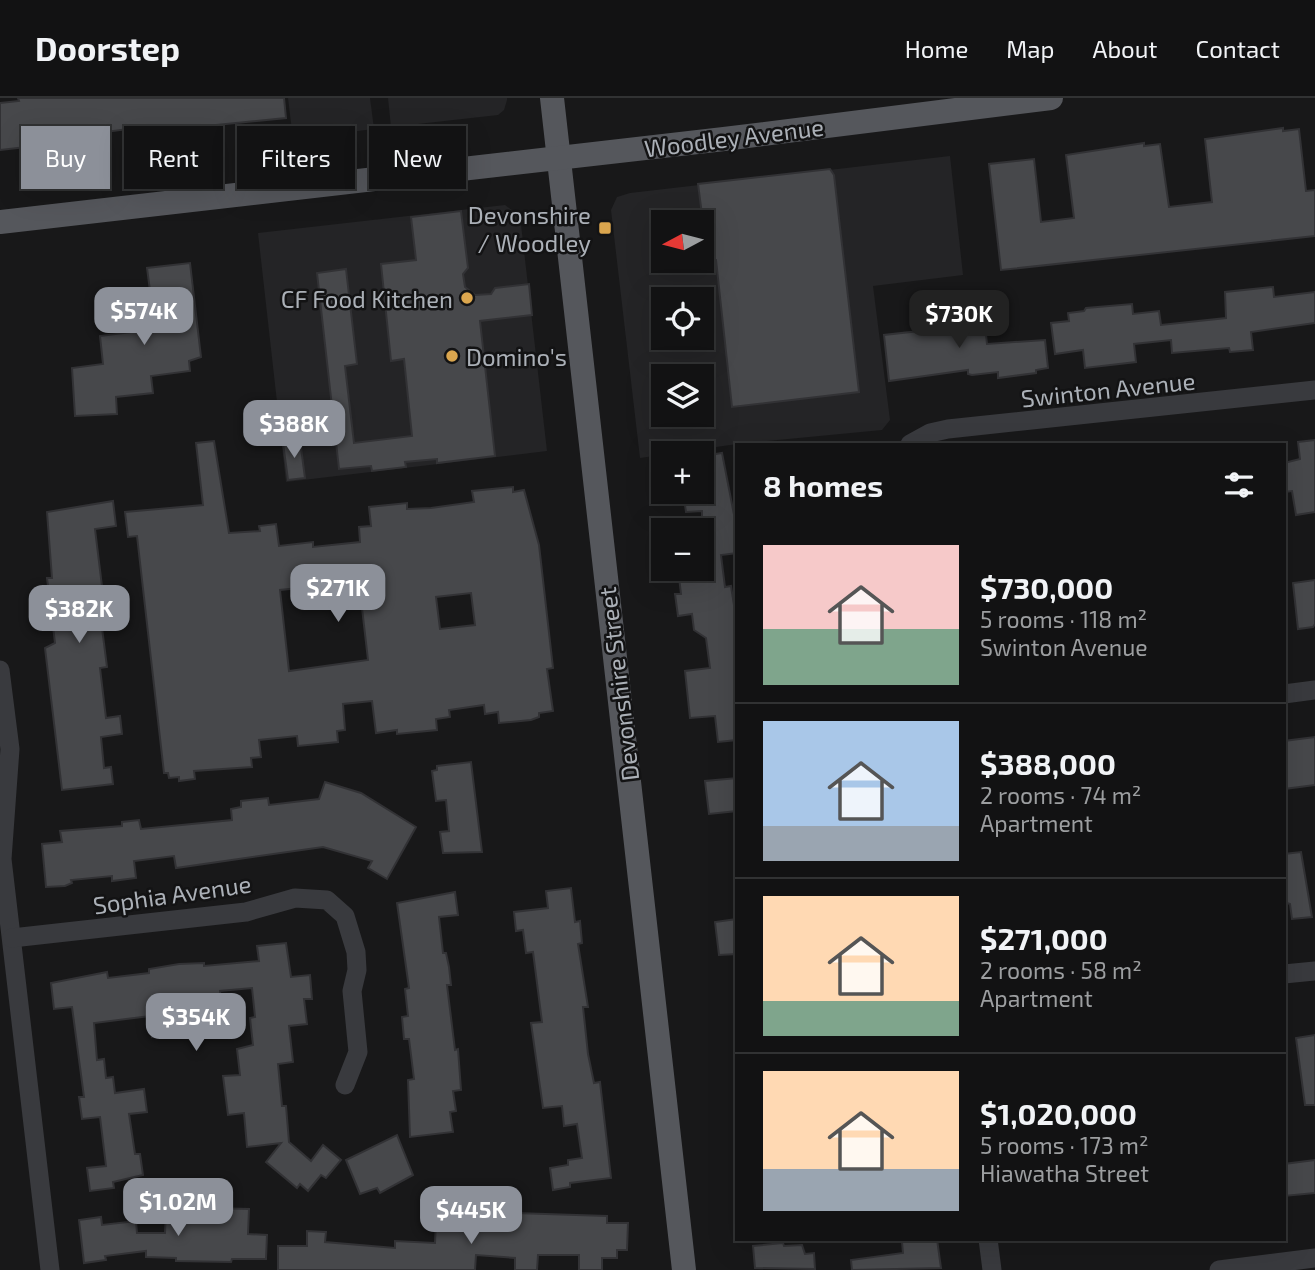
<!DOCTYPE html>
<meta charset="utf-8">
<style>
:root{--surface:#121213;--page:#1b1b1c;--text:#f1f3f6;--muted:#9c9ea0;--line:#313233;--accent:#8c9099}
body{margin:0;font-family:"Exo 2",sans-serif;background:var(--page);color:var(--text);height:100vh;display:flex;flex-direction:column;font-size:26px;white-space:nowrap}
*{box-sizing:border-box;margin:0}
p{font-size:23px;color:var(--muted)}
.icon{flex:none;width:38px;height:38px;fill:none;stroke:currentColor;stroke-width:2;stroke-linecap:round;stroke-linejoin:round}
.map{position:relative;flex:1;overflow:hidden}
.details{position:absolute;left:735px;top:345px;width:551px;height:798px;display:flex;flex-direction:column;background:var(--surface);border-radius:0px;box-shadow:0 7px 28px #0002,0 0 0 2px var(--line)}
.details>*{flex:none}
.hud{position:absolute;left:21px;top:28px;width:609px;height:63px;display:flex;gap:14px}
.needle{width:46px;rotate:263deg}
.controls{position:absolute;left:651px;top:112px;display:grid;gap:14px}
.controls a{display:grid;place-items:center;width:63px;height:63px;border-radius:0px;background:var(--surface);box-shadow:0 7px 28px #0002,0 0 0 2px var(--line);font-size:35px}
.price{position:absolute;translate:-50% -60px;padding:0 16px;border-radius:14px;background:var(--accent);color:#fff;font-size:23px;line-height:46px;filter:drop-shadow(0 2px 4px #0008)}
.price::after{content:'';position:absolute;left:50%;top:42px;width:21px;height:16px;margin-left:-10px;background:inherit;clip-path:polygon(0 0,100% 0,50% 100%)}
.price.current{background:#222;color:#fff}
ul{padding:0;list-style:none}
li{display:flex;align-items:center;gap:21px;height:175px;padding:0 28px}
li+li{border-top:2px solid var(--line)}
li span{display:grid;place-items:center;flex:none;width:196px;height:140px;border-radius:0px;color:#555}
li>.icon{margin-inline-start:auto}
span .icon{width:84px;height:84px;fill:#fffc;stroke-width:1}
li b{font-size:30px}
h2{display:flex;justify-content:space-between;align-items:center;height:84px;padding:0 28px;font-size:30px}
.pill{padding:0 24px;border-radius:0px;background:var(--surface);box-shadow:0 7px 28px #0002,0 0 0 2px var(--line);font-size:24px;line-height:63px}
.pill.current{background:var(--accent);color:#fff}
header{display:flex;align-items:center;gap:42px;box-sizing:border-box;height:98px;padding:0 35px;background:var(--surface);border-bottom:2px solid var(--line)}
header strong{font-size:33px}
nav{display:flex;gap:38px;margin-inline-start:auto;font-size:24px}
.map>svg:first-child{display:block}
.built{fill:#242426;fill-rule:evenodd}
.building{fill:#47484b;stroke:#323235;stroke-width:2;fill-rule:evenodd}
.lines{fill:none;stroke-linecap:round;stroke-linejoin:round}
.minor{stroke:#393a3e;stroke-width:19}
.major{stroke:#55575c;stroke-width:24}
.poi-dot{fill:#dba64e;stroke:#131314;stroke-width:2.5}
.labels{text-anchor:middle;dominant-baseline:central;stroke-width:5;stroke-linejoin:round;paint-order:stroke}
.street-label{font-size:24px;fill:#abb0b7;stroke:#131314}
.poi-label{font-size:24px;fill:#abb0b7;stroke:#131314;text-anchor:end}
</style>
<header>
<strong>Doorstep</strong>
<nav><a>Home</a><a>Map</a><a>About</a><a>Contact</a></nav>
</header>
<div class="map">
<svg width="1315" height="1172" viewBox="0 0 1315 1172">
<rect width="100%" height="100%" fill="#181819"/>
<g class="built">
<polygon points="288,0 370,0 374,31 293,41"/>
<polygon points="388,0 507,0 507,2 504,12 498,17 391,29"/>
<path d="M950,58l13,119 -90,11 17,134 -8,10 -145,14 -97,14 -29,-248 6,-13 13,-4zM663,124h39v39h-39zM663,201h39v39h-39zM663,278h39v39h-39z"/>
<polygon points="505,107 520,118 547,353 286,384 258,135"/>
</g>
<g class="building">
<polygon points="18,0 284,0 286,20 136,35 135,30 105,34 106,40 0,52 0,5 19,3"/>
<polygon points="1283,30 1283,33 1299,31 1306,93 1315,92 1315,138 1001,172 989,66 1034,61 1041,124 1074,120 1066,57 1144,45 1144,48 1160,46 1169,109 1212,104 1205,41"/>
<polygon points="830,71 834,77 859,294 732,309 716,162 708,163 698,86"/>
<polygon points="461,113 468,170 463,176 465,189 475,197 491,196 495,190 529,186 532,217 480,223 495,358 437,365 437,361 405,364 406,369 372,373 371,368 339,371 317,175 346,171 357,266 345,268 354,345 412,338 404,261 391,263 381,166 416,162 411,119"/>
<polygon points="190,165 201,259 189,263 190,273 151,278 153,295 116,299 117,316 75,318 72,270 103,266 100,238 155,231 147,170"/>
<polygon points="1273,189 1274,199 1315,194 1315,225 1251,234 1253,252 1230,254 1229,250 1172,255 1171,242 1134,246 1136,264 1085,270 1083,252 1055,256 1051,225 1069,223 1068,215 1084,213 1086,210 1132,206 1133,216 1159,213 1161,227 1226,220 1225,194"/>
<polygon points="958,199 961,229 985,227 987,246 1045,242 1048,270 1036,272 1036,275 998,280 998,274 972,277 968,276 968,272 889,283 884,237 937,231 933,201"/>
<polygon points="300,342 305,380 288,382 283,345"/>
<polygon points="1315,342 1315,414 1296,417 1292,393 1284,394 1284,365 1300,361 1298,344"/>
<path d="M214,343l15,92 31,-2 -1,-5 17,-2 3,22 34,-4v5l47,-5 -1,-15 12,-1 -2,-19 38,-4v6l24,-1 43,-6 -2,-11 41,-4v5l11,-2 15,55 14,123 -6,1 6,42 -14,2v4l-8,3 -32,3 -1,-11 -13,2 -1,-9 -35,5 1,7 -14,2 1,11 -40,4v-4l-21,3 -4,-32 -29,3 2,26 -8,1 1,11 -40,4 -1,-10 -38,4 2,17 -10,1 1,9 -58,4 1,8 -16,2v-4l-10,1 -1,-5h-4l-27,-237 -9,1 -3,-25 78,-7 -7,-62zM359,484l9,78 -79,11 -9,-81zM471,495l4,32 -35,4 -4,-32z"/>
<polygon points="722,355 737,432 737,455 721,457 725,489 731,488 734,507 737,507 737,642 718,644 715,618 690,620 685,573 710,570 706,540 694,532 692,516 678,518 675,496 681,496 678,471 702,471 702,413 686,414 683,394 702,394 702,384 707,383 703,358"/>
<polygon points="113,403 116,428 95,431 106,521 101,522 107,569 100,570 106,620 120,618 122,636 101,639 104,670 111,669 113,686 62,692 45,550 55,545 47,480 52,480 47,414"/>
<polygon points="1315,482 1315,526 1313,529 1298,531 1293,485"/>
<polygon points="1315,639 1315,687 1284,691 1284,643"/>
<polygon points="471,664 482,754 443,755 440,734 449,733 446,702 436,703 432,673 437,672 437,668"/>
<polygon points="737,680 737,713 709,716 705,683"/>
<polygon points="325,684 361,695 416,729 387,781 368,770 372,763 323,749 176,770 174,758 134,763 136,780 112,783 112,778 71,782 72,785 65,788 46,789 42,746 62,744 60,733 122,728 122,724 139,722 141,731 232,722 231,711 241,709 241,703 268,700 269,707 319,701"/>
<polygon points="1301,754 1312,819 1292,821 1290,806 1284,804 1284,756"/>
<polygon points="571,790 575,824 580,823 582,845 578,846 588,909 583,909 588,956 594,985 600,984 611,1080 570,1085 570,1089 553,1092 550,1070 568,1067 568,1062 582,1060 577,1026 564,1028 562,1008 543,1010 531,925 542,924 533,854 526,855 523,832 516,833 514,814 548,810 546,793"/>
<polygon points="455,794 458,817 439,819 443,855 446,855 449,869 451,887 447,887 455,952 458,951 461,992 453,993 456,1013 450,1014 453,1034 410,1039 408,982 414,981 409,941 404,941 402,919 408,918 405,891 409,890 397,805"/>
<polygon points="737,821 737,856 719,857 715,824"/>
<polygon points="286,845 291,879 310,877 312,901 304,901 307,926 289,928 293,964 278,966 282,1008 286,1008 289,1044 311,1063 323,1047 341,1062 326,1080 321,1077 308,1093 300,1086 297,1090 266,1064 281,1045 247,1049 244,1015 228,1017 223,978 240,977 237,951 253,947 250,920 255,919 252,890 220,893 222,911 176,916 178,935 152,939 150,918 94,925 97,962 104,961 106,980 113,979 115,995 144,991 147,1014 129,1016 135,1056 140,1056 143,1077 113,1084 114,1090 90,1093 87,1070 106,1068 100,1019 82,1021 79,999 84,999 72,909 54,911 51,885 107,874 108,880 149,875 149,871 179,866 204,865 204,868 259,863 257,848"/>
<polygon points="1315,937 1315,1007 1305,1007 1296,940"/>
<polygon points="397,1037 413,1077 380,1095 377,1090 360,1096 346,1062"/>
<polygon points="1315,1062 1315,1095 1284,1098 1284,1066"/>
<polygon points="212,1110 249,1111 248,1136 267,1137 266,1161 232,1161 231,1164 176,1163 176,1160 146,1159 146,1153 105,1158 106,1162 84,1165 79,1122 101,1119 102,1127 136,1123 137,1135 165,1135 166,1114 212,1115"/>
<polygon points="515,1115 607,1118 607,1125 628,1125 627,1152 617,1152 617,1160 602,1160 602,1172 579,1172 579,1157 538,1157 537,1172 515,1172 515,1160 476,1157 475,1172 278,1172 278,1148 307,1148 307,1133 326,1134 325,1144 395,1150 395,1143 435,1145 436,1123 452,1123 451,1128 491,1130 491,1119 515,1120"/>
<polygon points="912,1141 937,1141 941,1170 852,1172 851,1162 903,1155 902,1144"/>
<polygon points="783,1145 784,1148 802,1147 805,1156 814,1155 815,1171 755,1170 753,1148"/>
</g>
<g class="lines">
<g class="minor">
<polyline points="910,346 930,335 948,331 1315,292"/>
<polyline points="0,572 10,651 2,761 50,1172"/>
<polyline points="1284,596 1315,592"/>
<polyline points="12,840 246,814 295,800 327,802 345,818 356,854 357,872 352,893 358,954 345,987"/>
<polyline points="1284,876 1315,873"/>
<polyline points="988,1141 992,1172"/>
<polyline points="1219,1172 1315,1160"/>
</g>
<g class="major">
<polyline points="552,0 684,1172"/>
<polyline points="0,124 724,41 1051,0"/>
</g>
</g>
<g class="poi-dot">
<rect x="598" y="123" width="14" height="14" rx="3.5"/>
<circle cx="467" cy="200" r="7"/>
<circle cx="452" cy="258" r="7"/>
</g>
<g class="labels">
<g class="street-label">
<text transform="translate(734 39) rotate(-7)">Woodley Avenue</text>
<text transform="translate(1108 291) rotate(-6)">Swinton Avenue</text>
<text transform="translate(618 586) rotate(-97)">Devonshire Street</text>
<text transform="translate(172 796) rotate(-8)">Sophia Avenue</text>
</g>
<g class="poi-label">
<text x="591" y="116">Devonshire<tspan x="591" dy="28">/ Woodley</tspan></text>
<text x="453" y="200">CF Food Kitchen</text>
<text x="466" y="258" text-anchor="start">Domino's</text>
</g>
</g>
</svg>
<div class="controls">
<a><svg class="needle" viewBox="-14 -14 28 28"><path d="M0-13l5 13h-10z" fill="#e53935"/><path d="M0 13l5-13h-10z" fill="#9c9ea0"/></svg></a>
<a><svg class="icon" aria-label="locate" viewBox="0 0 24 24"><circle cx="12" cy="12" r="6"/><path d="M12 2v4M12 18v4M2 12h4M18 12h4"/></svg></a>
<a><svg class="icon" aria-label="layers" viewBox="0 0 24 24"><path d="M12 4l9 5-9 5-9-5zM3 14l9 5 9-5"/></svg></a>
<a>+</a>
<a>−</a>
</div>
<b class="price" style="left:144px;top:249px">$574K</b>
<b class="price current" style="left:959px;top:252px">$730K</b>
<b class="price" style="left:294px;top:362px">$388K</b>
<b class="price" style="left:338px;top:526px">$271K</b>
<b class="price" style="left:79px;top:547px">$382K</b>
<b class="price" style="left:196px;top:955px">$354K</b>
<b class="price" style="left:178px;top:1140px">$1.02M</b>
<b class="price" style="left:471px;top:1148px">$445K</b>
<div class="hud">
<a class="pill current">Buy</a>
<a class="pill">Rent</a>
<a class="pill">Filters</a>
<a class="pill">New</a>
</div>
<section class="details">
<h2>8 homes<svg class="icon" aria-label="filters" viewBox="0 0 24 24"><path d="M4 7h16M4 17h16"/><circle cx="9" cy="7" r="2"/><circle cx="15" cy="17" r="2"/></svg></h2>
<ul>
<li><span style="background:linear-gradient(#f6c9c9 60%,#7fa58c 0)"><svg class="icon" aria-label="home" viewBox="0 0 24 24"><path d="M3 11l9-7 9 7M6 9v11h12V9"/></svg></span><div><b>$730,000</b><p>5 rooms · 118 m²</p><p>Swinton Avenue</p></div></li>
<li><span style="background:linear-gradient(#a9c7e8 75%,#9aa5b1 0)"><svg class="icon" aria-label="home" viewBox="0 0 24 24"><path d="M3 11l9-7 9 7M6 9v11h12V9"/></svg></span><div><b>$388,000</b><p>2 rooms · 74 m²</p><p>Apartment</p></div></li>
<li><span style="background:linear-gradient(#ffd9b3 75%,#7fa58c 0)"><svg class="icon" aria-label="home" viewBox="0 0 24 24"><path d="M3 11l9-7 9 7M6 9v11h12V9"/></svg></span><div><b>$271,000</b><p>2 rooms · 58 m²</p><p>Apartment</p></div></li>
<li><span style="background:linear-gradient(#ffd9b3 70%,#9aa5b1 0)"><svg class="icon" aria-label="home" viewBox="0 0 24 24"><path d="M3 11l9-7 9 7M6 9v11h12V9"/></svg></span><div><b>$1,020,000</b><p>5 rooms · 173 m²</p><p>Hiawatha Street</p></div></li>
</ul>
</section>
</div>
